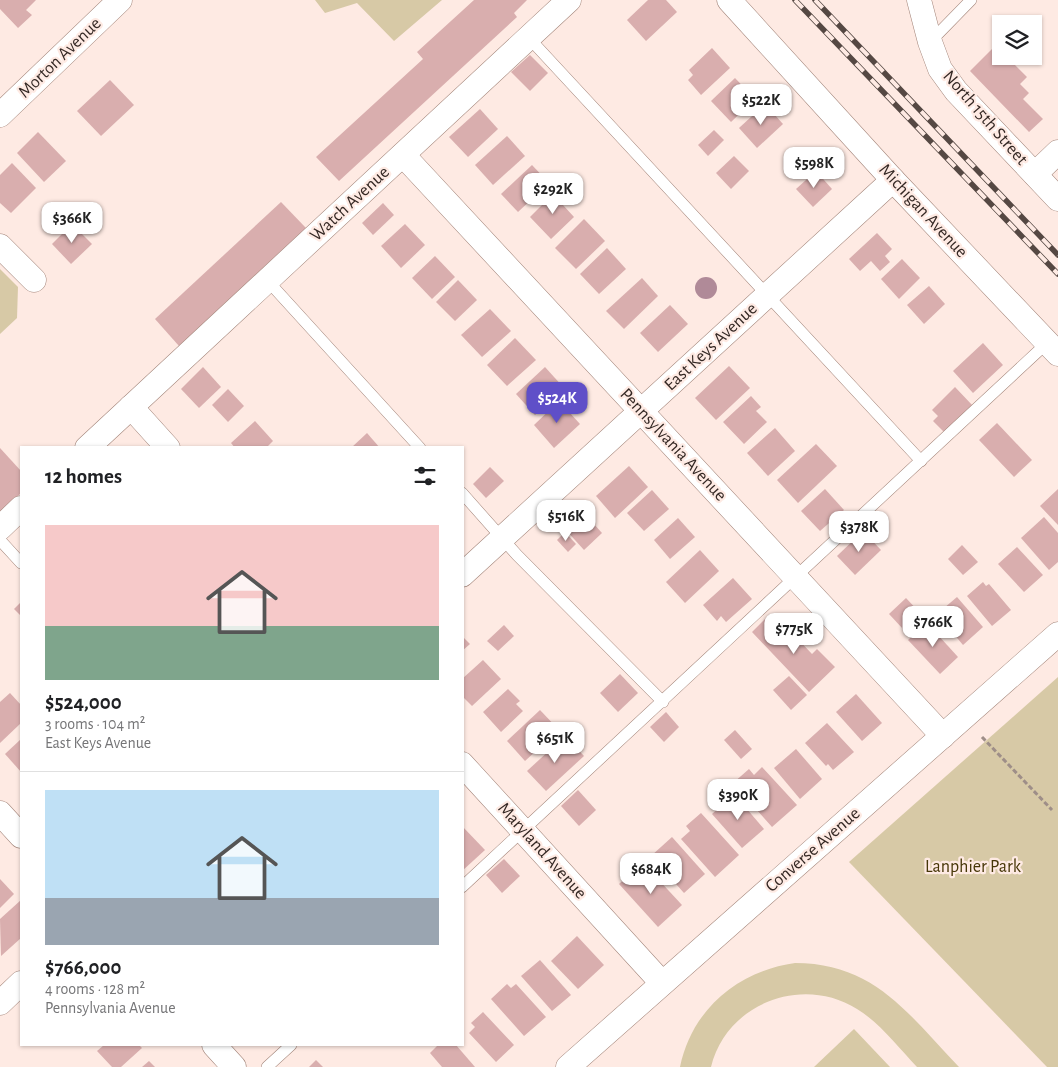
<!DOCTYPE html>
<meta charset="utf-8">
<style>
:root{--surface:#fff;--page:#f2f2f2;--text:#202124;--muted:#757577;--line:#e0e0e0;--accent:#5f4fc8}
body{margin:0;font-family:"Alegreya Sans",sans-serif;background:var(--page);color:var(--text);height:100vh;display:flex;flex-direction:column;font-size:19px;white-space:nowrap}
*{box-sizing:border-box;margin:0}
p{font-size:16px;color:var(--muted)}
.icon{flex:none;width:28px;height:28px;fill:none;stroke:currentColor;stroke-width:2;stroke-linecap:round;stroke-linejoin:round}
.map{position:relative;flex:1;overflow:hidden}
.side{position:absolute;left:20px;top:446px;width:444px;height:600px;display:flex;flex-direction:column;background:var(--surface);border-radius:0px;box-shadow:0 1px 4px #0004}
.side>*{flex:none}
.fabs{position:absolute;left:992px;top:15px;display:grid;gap:10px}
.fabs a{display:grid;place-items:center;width:50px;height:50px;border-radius:0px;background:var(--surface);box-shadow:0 1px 4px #0004;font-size:25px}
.price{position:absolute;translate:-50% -42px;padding:0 11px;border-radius:10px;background:#fff;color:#222;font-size:16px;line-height:32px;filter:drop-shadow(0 1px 2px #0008)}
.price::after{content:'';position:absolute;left:50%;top:30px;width:15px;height:11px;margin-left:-8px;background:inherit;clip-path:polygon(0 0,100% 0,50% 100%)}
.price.selected{background:var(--accent);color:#fff}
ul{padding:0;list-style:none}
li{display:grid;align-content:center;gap:10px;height:265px;padding:0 25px}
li+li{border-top:1px solid var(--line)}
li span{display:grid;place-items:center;height:155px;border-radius:0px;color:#555}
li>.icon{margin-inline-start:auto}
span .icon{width:90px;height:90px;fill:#fffc;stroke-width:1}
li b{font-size:21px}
h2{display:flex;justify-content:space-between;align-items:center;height:60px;padding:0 25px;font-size:21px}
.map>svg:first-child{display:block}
.green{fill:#d7c9a6}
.water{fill:#b08a98}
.building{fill:#d9aeae}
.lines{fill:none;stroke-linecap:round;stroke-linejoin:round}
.service-casing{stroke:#a28479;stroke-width:12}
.minor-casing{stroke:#a28479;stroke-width:25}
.path{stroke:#9e8e88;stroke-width:3;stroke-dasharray:5 2.5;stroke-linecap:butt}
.service{stroke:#fff;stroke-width:11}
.minor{stroke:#fff;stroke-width:24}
.rail-casing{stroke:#554843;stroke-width:5.5}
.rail{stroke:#feeae3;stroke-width:4;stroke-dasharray:11;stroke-linecap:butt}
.labels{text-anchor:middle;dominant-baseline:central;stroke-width:4.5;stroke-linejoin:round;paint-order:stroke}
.street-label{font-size:18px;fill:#342824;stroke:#feeae3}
.park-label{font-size:18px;fill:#463607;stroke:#feeae3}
</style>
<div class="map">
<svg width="1058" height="1067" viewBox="0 0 1058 1067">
<rect width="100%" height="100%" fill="#feeae3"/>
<g class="green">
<polygon points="315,0 442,0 394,41 357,3 325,13"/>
<polygon points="0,269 18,287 17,318 0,334"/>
<polygon points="1058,677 1058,1067 1047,1067 849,862"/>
<path d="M795,963c80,0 114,52 164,104h-42c-19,-20 -37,-44 -60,-58 -55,-35 -131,-5 -146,58h-31c12,-58 58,-96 115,-104z"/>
<polygon points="854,1029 890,1067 814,1067"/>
</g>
<circle class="water" cx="706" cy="288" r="11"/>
<g class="building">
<polygon points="0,0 36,0 26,10 32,15 18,28 0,9"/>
<polygon points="474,0 527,0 514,13 517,17 339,181 316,157 423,59 417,52"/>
<polygon points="648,0 666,0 677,12 646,41 627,20"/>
<polygon points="996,45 1001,51 1001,56 1006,56 1027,77 1020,84 1029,93 1023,99 1043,119 1029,132 970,71"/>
<polygon points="712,48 730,68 701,95 688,80 693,75 689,70"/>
<polygon points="530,55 548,73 530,91 511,72"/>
<polygon points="735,78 755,99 731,122 711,101"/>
<polygon points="110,80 134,105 101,136 77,111"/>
<polygon points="765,104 783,124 757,148 739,128"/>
<polygon points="480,109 498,129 468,157 449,137"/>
<polygon points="714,130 724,140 708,156 698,145"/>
<polygon points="38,132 66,161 44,182 17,153"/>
<polygon points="507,136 525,156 493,185 475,165"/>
<polygon points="734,156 749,171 731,189 716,173"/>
<polygon points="12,163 36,188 11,213 0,203 0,175"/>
<polygon points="532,165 549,183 518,212 501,194"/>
<polygon points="816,171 832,189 813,207 796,189"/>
<polygon points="558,189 569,199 563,205 574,217 551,239 530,217"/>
<polygon points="281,202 306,228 179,346 155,319"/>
<polygon points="383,203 394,215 373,235 362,223"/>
<polygon points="584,219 605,241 576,269 555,248"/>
<polygon points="72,224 92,244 71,264 52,244"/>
<polygon points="405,224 425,245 401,268 381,246"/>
<polygon points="877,233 892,249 885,256 890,262 880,271 871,261 860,271 849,259"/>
<polygon points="607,248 626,269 599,294 580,274"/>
<polygon points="435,256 455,277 432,299 412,278"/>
<polygon points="902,259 920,278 899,299 881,279"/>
<polygon points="642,278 658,296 624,329 606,311"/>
<polygon points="458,280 477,300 455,321 436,302"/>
<polygon points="929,286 945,304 924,324 907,305"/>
<polygon points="670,305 688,324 658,352 640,333"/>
<polygon points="490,309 511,331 482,357 461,335"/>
<polygon points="515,338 536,360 507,386 487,365"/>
<polygon points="983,343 1003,365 973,393 953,371"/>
<polygon points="729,366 750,388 716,420 695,398"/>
<polygon points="203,367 221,387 199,408 181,389"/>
<polygon points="545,367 564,388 535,415 516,394"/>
<polygon points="955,387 973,406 944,432 933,421 938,416 932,410"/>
<polygon points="228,389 244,406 228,422 212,405"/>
<polygon points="751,396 761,407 756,411 767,422 744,444 723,422"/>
<polygon points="559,401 580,424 554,448 534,425"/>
<polygon points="255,421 273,441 266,448 235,448 231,443"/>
<polygon points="997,423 1032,460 1014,477 979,440"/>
<polygon points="775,428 795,451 768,476 747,453"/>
<polygon points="367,433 380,448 351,448"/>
<polygon points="816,444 837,466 798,503 777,480"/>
<polygon points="0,448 21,471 21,493 0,513"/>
<polygon points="629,466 648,487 615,518 596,496"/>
<polygon points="490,467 504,481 486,498 473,484"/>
<polygon points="825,489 844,510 820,531 801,511"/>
<polygon points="1058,489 1058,525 1040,506"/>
<polygon points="652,490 669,509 644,531 627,513"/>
<polygon points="583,512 602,533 584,550 565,529"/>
<polygon points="1044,517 1058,533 1058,562 1049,570 1021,538"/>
<polygon points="678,518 695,537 670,559 654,540"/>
<polygon points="863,531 881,550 855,575 837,556"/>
<polygon points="565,532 576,544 568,552 557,540"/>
<polygon points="962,545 978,562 963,575 948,559"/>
<polygon points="1017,547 1043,575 1024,592 998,564"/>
<polygon points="700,550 719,571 685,603 666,582"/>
<polygon points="733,578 752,599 726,622 721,616 717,621 703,605"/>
<polygon points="983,582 986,586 989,584 1011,610 992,626 967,596"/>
<polygon points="957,597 983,627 963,645 937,614"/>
<polygon points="906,598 920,613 903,629 889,614"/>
<polygon points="21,602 21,616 14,609"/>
<polygon points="769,615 780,628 776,631 786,641 793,634 812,654 817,649 835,667 809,692 752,632"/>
<polygon points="927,623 958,657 940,674 908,640"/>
<polygon points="504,625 514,636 498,651 487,641"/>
<polygon points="462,636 470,644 462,651"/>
<polygon points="483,660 501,679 472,706 462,696 462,679"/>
<polygon points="620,674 638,693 618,712 600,693"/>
<polygon points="789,676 807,695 791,710 773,690"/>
<polygon points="508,689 520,701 516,704 523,711 501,732 483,712"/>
<polygon points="10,693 21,705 21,723 0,743 0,702"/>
<polygon points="856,694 882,723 862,741 836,712"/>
<polygon points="540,710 559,730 525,761 507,741"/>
<polygon points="666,712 679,727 664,742 650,727"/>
<polygon points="827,723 854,752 833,770 828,764 826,766 805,743"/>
<polygon points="735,730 752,749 741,759 724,740"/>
<polygon points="565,736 584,756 546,791 527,771"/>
<polygon points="21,739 21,772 5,754"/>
<polygon points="796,749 822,779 800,799 774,768"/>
<polygon points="762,767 797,805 772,827 733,783 749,769 754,775"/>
<polygon points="578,790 596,810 579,826 561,806"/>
<polygon points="734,794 764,829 742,848 712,814"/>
<polygon points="701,813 739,855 715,877 681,839 690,831 686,826"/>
<polygon points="462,826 485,850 462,871"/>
<polygon points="672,837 705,874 684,893 651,856"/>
<polygon points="504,859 520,876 502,893 486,875"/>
<polygon points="643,863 682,905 658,927 619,884"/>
<polygon points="0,879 14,894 0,908"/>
<polygon points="21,900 21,938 1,956 0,919"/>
<polygon points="577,936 604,965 578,989 551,961"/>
<polygon points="540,960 571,995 552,1011 521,976"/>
<polygon points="507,984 511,988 516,984 546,1017 524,1036 491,999"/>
<polygon points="483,1012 514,1045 496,1062 469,1033 475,1027 471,1023"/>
<polygon points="104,1045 139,1045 142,1048 121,1067 112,1067 97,1051"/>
<polygon points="438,1045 456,1045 475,1067 442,1067 430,1053"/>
<polygon points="316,1060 323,1067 309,1067"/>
<polygon points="149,1061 155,1067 142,1067"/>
</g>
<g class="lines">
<defs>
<g id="service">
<polyline points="529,38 921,461"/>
<polyline points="930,42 971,0"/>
<polyline points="267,280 420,448"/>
<polyline points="462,493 517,555 663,702"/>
<polyline points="0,540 21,563"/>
<polyline points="462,887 1047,343"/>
<polyline points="267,1067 291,1045"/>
</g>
<g id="minor">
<polyline points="729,0 893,180 1058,354"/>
<polyline points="919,0 930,42 940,69 956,91 1058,199"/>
<polyline points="0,115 120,0"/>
<polyline points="403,155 943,736"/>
<polyline points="1035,174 1058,152"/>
<polyline points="0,246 34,280"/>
<polyline points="131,407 168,448"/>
<polyline points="87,448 569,0"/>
<polyline points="0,528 21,508"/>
<polyline points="462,575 893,180"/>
<polyline points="462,764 662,983"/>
<polyline points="0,813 21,836"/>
<polyline points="0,1003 21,983"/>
<polyline points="214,1045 234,1067"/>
<polyline points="568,1067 1058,634"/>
</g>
</defs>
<use href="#service" class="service-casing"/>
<use href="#minor" class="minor-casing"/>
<polyline class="path" points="982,737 1052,810"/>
<use href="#service" class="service"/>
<use href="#minor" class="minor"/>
<defs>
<g id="rail">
<polyline points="795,0 1058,274"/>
<polyline points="815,0 1058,255"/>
</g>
</defs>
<use href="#rail" class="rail-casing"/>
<use href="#rail" class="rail"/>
</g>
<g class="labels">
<g class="street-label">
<text transform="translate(60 58) rotate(-44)">Morton Avenue</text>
<text transform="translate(985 118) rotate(49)">North 15th Street</text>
<text transform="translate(350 204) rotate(-43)">Watch Avenue</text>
<text transform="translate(923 211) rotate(47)">Michigan Avenue</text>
<text transform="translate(711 347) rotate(-43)">East Keys Avenue</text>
<text transform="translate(673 445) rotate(47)">Pennsylvania Avenue</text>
<text transform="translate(813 850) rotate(-41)">Converse Avenue</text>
<text transform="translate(542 851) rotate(48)">Maryland Avenue</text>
</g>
<g class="park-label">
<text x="973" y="867">Lanphier Park</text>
</g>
</g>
</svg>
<div class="fabs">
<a><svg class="icon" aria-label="layers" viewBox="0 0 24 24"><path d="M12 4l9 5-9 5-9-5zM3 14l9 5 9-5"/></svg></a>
</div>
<b class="price" style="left:761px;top:126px">$522K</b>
<b class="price" style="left:814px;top:189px">$598K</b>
<b class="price" style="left:553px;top:215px">$292K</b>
<b class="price" style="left:72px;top:244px">$366K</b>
<b class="price selected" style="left:557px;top:424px">$524K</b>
<b class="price" style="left:566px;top:542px">$516K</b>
<b class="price" style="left:859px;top:553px">$378K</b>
<b class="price" style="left:933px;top:648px">$766K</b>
<b class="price" style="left:794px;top:655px">$775K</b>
<b class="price" style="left:555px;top:764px">$651K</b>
<b class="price" style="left:738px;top:821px">$390K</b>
<b class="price" style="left:651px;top:895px">$684K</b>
<section class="side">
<h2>12 homes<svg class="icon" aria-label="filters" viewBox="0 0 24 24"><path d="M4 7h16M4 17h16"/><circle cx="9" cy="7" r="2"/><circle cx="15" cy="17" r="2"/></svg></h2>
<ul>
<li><span style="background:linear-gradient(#f6c9c9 65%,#7fa58c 0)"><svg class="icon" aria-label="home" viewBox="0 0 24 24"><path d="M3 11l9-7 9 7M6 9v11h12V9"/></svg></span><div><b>$524,000</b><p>3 rooms · 104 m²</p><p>East Keys Avenue</p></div></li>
<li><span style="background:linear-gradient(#bfe0f5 70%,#9aa5b1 0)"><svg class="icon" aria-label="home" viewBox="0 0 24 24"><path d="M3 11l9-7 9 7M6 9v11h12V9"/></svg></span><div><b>$766,000</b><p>4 rooms · 128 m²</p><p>Pennsylvania Avenue</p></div></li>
</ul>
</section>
</div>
